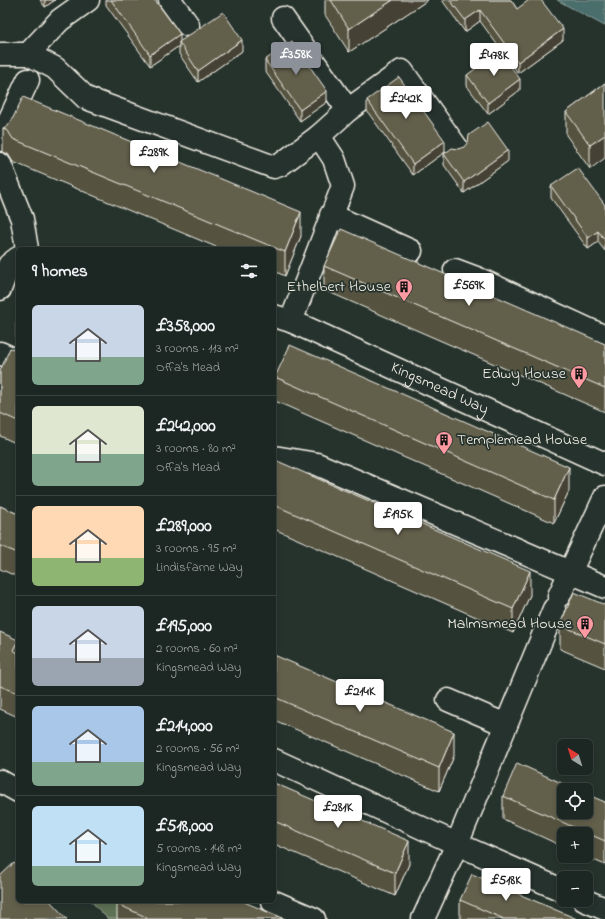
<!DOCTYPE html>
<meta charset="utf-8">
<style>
:root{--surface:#1c2622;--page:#29322f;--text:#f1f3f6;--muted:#a0a5a5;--line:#3a4340;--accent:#8c9099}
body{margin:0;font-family:"Indie Flower",sans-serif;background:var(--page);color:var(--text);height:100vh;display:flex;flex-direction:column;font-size:15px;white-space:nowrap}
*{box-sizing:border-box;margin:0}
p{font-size:13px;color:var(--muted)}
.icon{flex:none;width:22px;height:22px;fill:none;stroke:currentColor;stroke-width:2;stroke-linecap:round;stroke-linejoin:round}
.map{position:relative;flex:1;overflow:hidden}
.panel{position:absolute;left:16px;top:247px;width:260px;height:656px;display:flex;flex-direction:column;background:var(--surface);border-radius:6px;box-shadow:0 2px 6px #0003,0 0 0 1px var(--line)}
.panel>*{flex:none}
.needle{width:26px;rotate:322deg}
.tools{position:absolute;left:557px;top:739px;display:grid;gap:8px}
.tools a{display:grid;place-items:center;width:36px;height:36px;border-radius:6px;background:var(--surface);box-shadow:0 2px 6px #0003,0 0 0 1px var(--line);font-size:20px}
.price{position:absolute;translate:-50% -34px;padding:0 9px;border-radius:4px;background:#fff;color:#222;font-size:13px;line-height:26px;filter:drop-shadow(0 1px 2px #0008)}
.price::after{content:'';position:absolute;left:50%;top:24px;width:12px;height:9px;margin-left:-6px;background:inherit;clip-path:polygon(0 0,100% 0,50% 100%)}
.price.current{background:var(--accent);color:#fff}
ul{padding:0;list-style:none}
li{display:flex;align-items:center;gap:12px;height:100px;padding:0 16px}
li+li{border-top:1px solid var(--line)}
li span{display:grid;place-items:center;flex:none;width:112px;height:80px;border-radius:6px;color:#555}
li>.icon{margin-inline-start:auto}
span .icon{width:48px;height:48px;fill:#fffc;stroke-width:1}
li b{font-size:17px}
h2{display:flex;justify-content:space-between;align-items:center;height:48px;padding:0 16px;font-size:17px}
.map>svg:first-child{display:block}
.green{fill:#5d7154;stroke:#a8b19e}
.water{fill:#496e6c;stroke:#8da29e}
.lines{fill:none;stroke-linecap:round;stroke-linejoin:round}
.minor-casing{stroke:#f4f1e8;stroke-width:25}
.minor{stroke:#26332d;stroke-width:22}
.wall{fill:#545240;stroke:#f4f1e8}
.shaded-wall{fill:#454234;stroke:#f4f1e8}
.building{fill:#625f4b;stroke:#f4f1e8}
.labels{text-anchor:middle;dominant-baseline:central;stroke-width:3.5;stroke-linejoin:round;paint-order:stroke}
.poi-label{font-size:16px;fill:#f4f1e8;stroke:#26332d;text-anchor:end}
.street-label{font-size:16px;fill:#f4f1e8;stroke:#26332d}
</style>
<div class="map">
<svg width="605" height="919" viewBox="0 0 605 919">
<rect width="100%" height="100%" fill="#26332d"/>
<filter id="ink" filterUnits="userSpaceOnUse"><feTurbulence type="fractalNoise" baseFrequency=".025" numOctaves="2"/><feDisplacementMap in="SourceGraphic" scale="8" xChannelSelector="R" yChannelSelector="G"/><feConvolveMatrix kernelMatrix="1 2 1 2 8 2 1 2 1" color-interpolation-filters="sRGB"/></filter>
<g filter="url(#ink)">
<polygon class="green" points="91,901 126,901 118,919 108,919"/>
<polygon class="water" points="557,0 605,0 605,26 601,24"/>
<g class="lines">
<defs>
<g id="minor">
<polyline points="170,0 188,25"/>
<polyline points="283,18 348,110"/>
<polyline points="0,54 28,54 55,68 86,98 274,167 280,165 319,136 348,110 402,71 457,148"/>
<polyline points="28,54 60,20 88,0"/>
<polyline points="0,140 28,80"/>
<polyline points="0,164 22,219 27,249"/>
<polyline points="331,215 411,251"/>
<polyline points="455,270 479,279 605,337"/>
<polyline points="0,289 9,265 18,258"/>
<path id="s1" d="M274,316l17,5 314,143"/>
<polyline points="291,321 343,186 334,159 319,136"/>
<polyline points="0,353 18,361"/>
<polyline points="274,457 317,464 605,587"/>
<polyline points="559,596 605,497"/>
<polyline points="448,700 506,725"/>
<polyline points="274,760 457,844 564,891"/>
<polyline points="0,781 18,791"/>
<polyline points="584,900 605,909"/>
<polyline points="272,901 314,919"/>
<polyline points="423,919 457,844 554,609"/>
</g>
</defs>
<use href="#minor" class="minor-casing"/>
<use href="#minor" class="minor"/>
</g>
<g class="wall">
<polygon points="40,0 55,0 45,7"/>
<polygon points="106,0 155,0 180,42 242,51 198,82 179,54 179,46 150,66 106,5"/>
<polygon points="325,0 428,0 349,52 325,15"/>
<polygon points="442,0 511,0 517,9 563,40 518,73 480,21 465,32"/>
<polygon points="265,60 327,102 300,121 265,71"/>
<polygon points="467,75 520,90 488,114 467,86"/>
<polygon points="605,83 590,169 566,135 566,112"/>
<polygon points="367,100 445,152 413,175 367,111"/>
<polygon points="3,129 301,236 285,276 274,271 274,249 221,249 13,162 8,154 3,152"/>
<polygon points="444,154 508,161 464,193 444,165"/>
<polygon points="551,186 605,205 605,251 598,242 588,249 551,198"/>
<polygon points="324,266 605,344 605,412 324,290"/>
<polygon points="18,318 18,347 16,346 16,323"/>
<polygon points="18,350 18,444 0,436 0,371"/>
<polygon points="275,377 569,491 554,523 275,401"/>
<polygon points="274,462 530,595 513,633 274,529"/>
<polygon points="0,506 18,514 18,577 0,569"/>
<polygon points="605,605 605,668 560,649 560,625"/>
<polygon points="0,632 18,653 18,717 0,709"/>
<polygon points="274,655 454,756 439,791 274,720"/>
<polygon points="274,783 409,864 395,896 274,844"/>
<polygon points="503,796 605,802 605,865 585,856 586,856 586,834 564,834 564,847 503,819"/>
<polygon points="460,900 577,919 460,919"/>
<polygon points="117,904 284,919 117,919"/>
</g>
<g class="shaded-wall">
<polygon points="45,0 55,0 45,7"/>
<polygon points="393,0 428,0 349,52 349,29"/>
<polygon points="480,10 480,21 465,32 465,20"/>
<polygon points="563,29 563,40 518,73 518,62"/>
<polygon points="180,34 180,44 179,42 179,46 150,66 150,55"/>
<polygon points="242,40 242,51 198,82 198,71"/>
<polygon points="520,79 520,90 488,114 488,103"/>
<polygon points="327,91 327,102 300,121 300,110"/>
<polygon points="605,135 605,158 590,169 590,145"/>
<polygon points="445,141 445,152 413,175 413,164"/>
<polygon points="508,150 508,161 464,193 464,182"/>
<polygon points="301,212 301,236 285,276 285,252"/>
<polygon points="598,231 598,242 588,249 588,238"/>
<polygon points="569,467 569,491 554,523 554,500"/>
<polygon points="530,571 530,595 513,633 513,609"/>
<polygon points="18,640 18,663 13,650"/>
<polygon points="454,732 454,756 439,791 439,768"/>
<polygon points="409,841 409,864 395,896 395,873"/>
</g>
<g class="building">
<polygon points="111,0 155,0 180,34 150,55"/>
<polygon points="331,0 393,0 349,29"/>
<polygon points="450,0 511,0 517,9 529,0 541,0 563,29 518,62 480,10 465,20"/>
<polygon points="223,12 242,40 198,71 179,42"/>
<polygon points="292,41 327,91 300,110 265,60"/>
<polygon points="499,51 520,79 488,103 467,75"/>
<polygon points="399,77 445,141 413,164 367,100"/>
<polygon points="605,83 605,135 590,145 566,112"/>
<polygon points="23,97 301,212 285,252 13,139 8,131 3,129 7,127 11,122"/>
<polygon points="488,122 508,150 464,182 444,154 452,148 458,149 464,147 468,142 469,135"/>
<polygon points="578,168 605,205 605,240 598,231 588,238 551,186"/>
<polygon points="341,229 605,344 605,388 324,266"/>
<polygon points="18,318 18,324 16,323"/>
<polygon points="290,345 569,467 554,500 275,377"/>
<polygon points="10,348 18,350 18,421 0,413 0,371"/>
<polygon points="275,460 530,571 513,609 274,505 274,462"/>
<polygon points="0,506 18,514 18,553 0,546"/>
<polygon points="574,592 605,605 605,644 560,625"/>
<polygon points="0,632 18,640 13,650 18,653 18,693 0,686"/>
<polygon points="274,655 454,732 439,768 274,697"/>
<polygon points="517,763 577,790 564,790 564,812 586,812 586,794 605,802 605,841 503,796"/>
<polygon points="274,783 409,841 395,873 274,821"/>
<polygon points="14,863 18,866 18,901 50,901 67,919 0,919 0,876"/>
<polygon points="472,874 577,919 504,919 460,900"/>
<polygon points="119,901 242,901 284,919 146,919 146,917 117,904"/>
</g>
</g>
<defs>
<symbol id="building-pin" viewBox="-11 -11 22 30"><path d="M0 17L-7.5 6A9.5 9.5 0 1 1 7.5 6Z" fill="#ff9aa2" stroke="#26332d"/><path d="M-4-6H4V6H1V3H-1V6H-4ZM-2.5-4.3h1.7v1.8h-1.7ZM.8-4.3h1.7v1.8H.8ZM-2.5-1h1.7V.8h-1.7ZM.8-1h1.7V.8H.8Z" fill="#111"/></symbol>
</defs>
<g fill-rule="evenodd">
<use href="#building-pin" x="394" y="277" width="20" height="27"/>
<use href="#building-pin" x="569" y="364" width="20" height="27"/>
<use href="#building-pin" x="434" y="430" width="20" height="27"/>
<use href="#building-pin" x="575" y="614" width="20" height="27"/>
</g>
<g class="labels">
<g class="poi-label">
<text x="391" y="287">Ethelbert House</text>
<text x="566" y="374">Edwy House</text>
<text x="457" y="440" text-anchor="start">Templemead House</text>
<text x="572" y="624">Malmsmead House</text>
</g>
<g class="street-label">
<text stroke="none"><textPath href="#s1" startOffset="181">Kingsmead Way</textPath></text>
</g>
</g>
</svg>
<div class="tools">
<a><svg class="needle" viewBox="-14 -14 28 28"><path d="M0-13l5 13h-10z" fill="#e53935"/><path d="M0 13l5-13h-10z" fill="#a0a5a5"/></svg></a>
<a><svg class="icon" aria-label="locate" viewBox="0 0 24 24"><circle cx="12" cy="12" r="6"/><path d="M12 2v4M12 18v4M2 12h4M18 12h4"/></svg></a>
<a>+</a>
<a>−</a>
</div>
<b class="price current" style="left:296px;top:76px">£358K</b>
<b class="price" style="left:494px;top:77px">£478K</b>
<b class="price" style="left:406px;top:120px">£242K</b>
<b class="price" style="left:154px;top:174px">£289K</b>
<b class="price" style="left:469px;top:307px">£569K</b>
<b class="price" style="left:398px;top:536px">£195K</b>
<b class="price" style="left:360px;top:713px">£214K</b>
<b class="price" style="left:338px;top:829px">£281K</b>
<b class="price" style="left:506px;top:902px">£518K</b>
<section class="panel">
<h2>9 homes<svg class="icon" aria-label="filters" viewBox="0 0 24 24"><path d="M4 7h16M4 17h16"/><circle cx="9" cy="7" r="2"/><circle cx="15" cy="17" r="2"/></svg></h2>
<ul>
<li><span style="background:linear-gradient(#c9d6e8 65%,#7fa58c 0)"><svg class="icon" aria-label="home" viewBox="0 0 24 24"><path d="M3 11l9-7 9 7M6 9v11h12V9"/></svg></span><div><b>£358,000</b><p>3 rooms · 113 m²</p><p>Offa's Mead</p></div></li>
<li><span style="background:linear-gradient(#dfe7d0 60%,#7fa58c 0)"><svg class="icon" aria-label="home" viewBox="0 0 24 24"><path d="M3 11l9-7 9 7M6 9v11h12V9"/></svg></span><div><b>£242,000</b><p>3 rooms · 80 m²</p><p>Offa's Mead</p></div></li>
<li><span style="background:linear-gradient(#ffd9b3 65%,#8fb573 0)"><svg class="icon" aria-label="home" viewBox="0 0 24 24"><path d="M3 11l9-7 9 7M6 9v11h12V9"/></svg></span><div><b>£289,000</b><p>3 rooms · 95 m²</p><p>Lindisfarne Way</p></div></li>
<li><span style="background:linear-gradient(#c9d6e8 65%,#9aa5b1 0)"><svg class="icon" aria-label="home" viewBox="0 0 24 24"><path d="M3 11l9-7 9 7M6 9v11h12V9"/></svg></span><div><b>£195,000</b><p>2 rooms · 60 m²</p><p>Kingsmead Way</p></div></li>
<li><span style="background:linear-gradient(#a9c7e8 70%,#7fa58c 0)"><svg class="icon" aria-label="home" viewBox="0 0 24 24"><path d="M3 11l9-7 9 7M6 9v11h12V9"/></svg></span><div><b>£214,000</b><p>2 rooms · 56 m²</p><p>Kingsmead Way</p></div></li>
<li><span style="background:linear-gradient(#bfe0f5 75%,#7fa58c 0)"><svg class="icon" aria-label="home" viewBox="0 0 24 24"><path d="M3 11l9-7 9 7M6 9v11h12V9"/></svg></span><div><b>£518,000</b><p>5 rooms · 148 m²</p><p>Kingsmead Way</p></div></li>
</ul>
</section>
</div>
